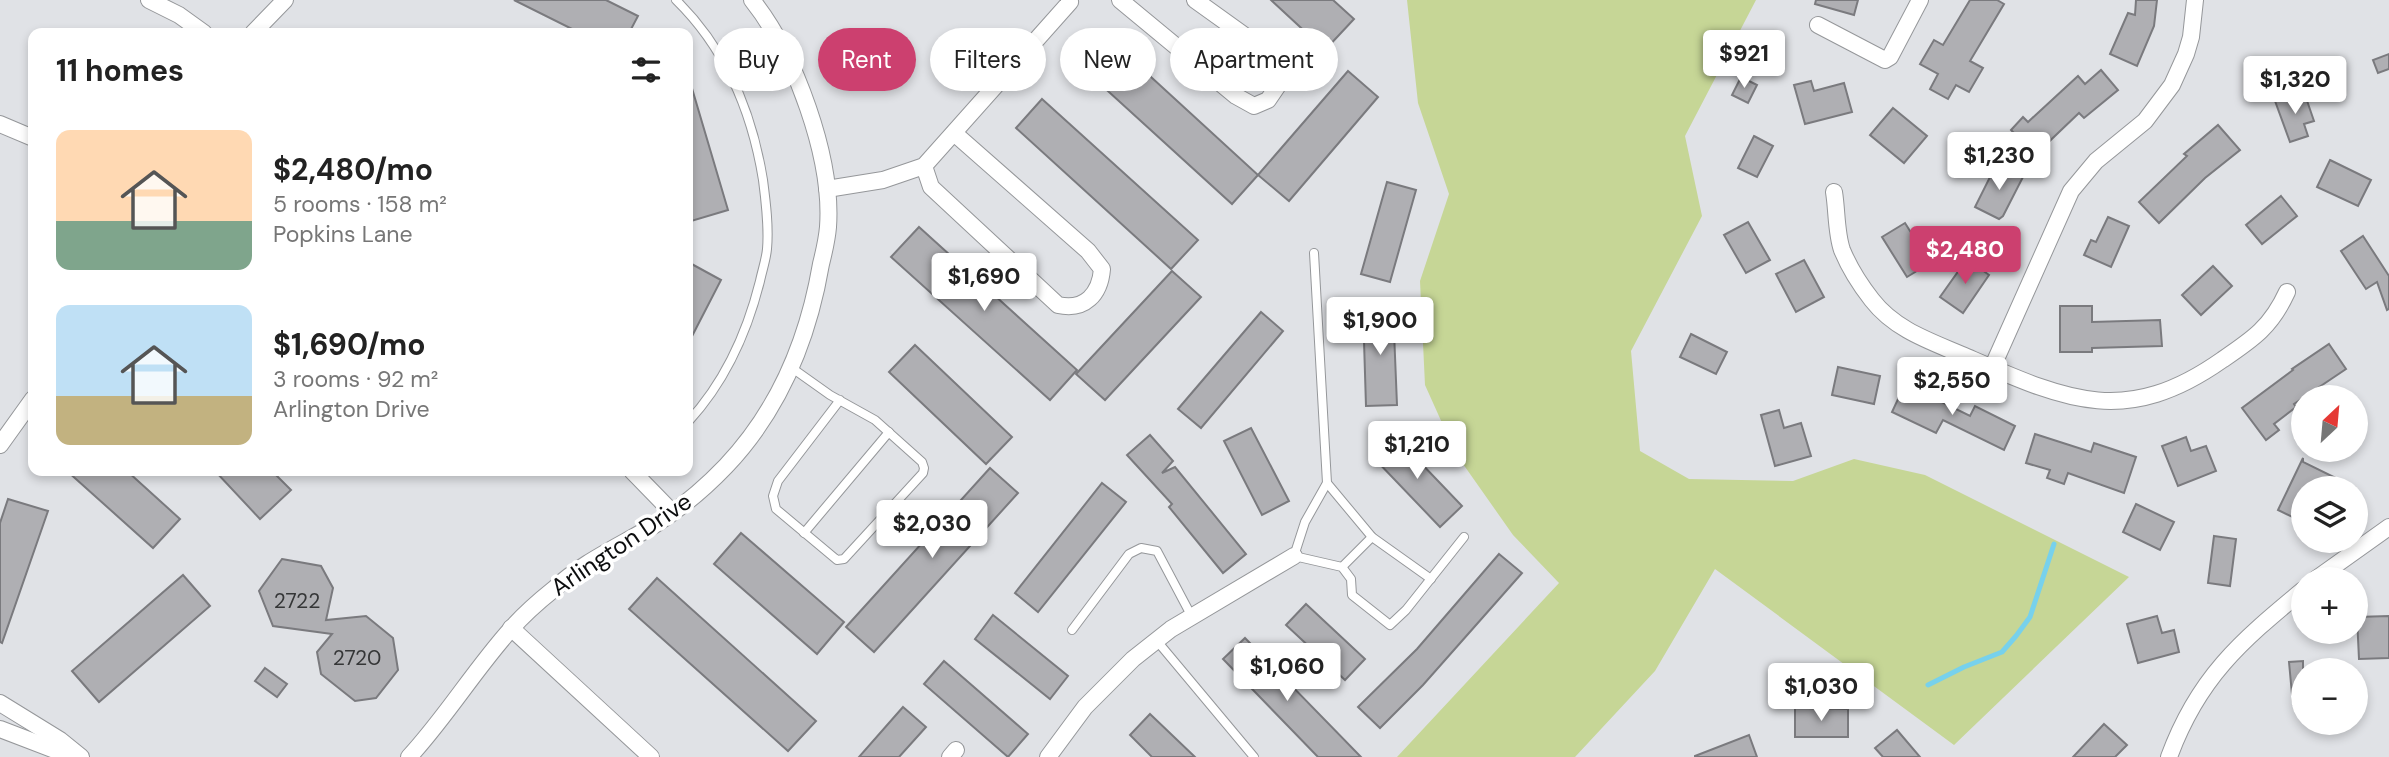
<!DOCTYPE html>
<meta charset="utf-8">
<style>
:root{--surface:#fff;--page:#f6f6f6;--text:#222;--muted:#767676;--accent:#cc406f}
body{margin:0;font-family:"DM Sans",sans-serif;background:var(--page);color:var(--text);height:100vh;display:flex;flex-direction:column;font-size:26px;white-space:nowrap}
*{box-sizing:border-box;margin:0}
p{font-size:23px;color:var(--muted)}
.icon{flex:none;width:38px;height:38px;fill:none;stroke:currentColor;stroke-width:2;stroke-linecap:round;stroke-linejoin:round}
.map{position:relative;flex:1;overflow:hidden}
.drawer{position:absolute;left:28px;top:28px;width:665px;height:448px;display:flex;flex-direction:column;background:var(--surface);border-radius:14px;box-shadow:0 4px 10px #0003}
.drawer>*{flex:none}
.banner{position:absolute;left:714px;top:28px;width:665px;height:63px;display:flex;gap:14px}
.needle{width:46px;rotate:26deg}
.fabs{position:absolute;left:2291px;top:385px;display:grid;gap:14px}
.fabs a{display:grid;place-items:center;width:77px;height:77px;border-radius:50%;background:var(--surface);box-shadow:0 4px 10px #0003;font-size:35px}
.price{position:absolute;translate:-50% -60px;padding:0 16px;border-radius:7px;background:#fff;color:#222;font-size:23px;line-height:46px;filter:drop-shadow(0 2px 4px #0008)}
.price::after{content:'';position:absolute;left:50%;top:42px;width:21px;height:16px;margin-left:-10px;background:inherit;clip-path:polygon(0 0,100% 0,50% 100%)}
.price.active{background:var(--accent);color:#fff}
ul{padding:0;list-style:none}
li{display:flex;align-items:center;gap:21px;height:175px;padding:0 28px}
li span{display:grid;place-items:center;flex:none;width:196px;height:140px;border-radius:14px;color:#555}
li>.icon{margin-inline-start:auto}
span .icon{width:84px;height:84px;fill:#fffc;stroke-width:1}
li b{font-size:30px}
h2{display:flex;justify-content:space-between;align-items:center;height:84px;padding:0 28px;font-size:30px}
.chip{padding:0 24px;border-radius:32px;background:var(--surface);box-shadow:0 4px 10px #0003;font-size:24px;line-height:63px}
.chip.active{background:var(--accent);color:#fff}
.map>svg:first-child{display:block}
.green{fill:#c6d696}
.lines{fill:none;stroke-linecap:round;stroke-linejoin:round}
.stream{stroke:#77d1ec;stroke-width:5}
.building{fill:#afafb3;stroke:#7a7a7e;stroke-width:2}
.lane-casing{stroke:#95979a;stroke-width:10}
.street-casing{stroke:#95979a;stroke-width:18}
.lane{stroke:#fff;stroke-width:8}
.street{stroke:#fff;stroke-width:16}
.labels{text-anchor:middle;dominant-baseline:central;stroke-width:7;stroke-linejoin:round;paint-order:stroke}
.number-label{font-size:21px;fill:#353637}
.street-label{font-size:24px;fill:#0c0d0e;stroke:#fff}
</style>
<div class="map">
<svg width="2389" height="757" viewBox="0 0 2389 757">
<rect width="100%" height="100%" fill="#e0e2e6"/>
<polygon class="green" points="1407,0 1756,0 1685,136 1702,216 1631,351 1640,451 1689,479 1793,481 1854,459 1925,475 2129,577 1954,745 1715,569 1655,671 1575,757 1397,757 1559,583 1513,535 1456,454 1425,385 1420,281 1449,194 1418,103"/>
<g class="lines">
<polyline class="stream" points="1928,685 1964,667 2002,652 2016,636 2030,617 2054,544"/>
</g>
<g class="building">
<polygon points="514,0 606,0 638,16 629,33 580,33"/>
<polygon points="1271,0 1333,0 1354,19 1325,50"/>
<polygon points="1816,0 1858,0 1854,15 1815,4"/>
<polygon points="1970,0 1997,0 2004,4 1970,61 1983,68 1969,92 1956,85 1948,99 1930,89 1938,74 1920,64 1934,40 1943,45"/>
<polygon points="2136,0 2157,0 2154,26 2137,66 2110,54 2128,13 2135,15"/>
<polygon points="1103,33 1258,175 1232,204 1076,62"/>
<polygon points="2389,54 2389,69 2378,73 2373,60"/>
<polygon points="2101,70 2118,90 2084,118 2079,113 2035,155 2011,130 2023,117 2028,122 2078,76 2085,84"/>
<polygon points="1348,71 1378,97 1289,201 1258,175"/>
<polygon points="1741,77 1757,85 1748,103 1732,95"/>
<polygon points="1811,81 1814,91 1844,83 1852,112 1805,124 1794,85"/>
<polygon points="688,85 691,85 728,210 688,222"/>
<polygon points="2304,92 2314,121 2304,124 2308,136 2290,142 2275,101"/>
<polygon points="1042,99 1198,240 1171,269 1016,128"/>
<polygon points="1893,108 1927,136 1904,163 1870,135"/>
<polygon points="2218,125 2240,150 2205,178 2159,223 2139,202 2187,156 2184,154"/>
<polygon points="1754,136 1773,146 1757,177 1738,168"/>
<polygon points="2330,160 2371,180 2358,206 2317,187"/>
<polygon points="1997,163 2023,177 2003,216 1999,219 1975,207"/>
<polygon points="1387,182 1416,190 1390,282 1361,274"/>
<polygon points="2281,196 2297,216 2262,244 2246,225"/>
<polygon points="2108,217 2129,226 2111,267 2084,255 2091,240 2096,242"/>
<polygon points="1748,222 1770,260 1746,273 1724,235"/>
<polygon points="1905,223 1930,263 1907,277 1882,237"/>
<polygon points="919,227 1077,370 1050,400 891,257"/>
<polygon points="2363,236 2389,276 2389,309 2387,310 2377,282 2366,289 2341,251"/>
<polygon points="1967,259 1989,275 1963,313 1940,297"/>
<polygon points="1804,260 1824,297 1796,312 1776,274"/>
<polygon points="688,262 721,280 688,344"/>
<polygon points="2213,266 2232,286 2201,315 2182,295"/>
<polygon points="1172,271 1201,297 1105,400 1076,374"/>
<polygon points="2060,306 2092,306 2092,322 2160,320 2162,346 2092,348 2092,352 2060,352"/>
<polygon points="1393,307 1397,405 1366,406 1363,308"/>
<polygon points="1261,312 1283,331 1201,428 1178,409"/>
<polygon points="1691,334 1727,352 1716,374 1680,357"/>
<polygon points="2329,344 2346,369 2294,404 2296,407 2274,424 2279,430 2266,440 2242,408 2293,370 2292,369"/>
<polygon points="915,345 1012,437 986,464 889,372"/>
<polygon points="1838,367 1880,376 1874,404 1832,395"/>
<polygon points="1905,384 1970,416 1975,406 2015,426 2004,450 1943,420 1936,433 1892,412"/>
<polygon points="1779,410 1784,428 1801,423 1811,456 1775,466 1761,415"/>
<polygon points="1251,428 1289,501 1262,515 1224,441"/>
<polygon points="2035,434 2091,452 2094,443 2136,457 2124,493 2068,473 2064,484 2047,478 2050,470 2026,463"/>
<polygon points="1150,435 1173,461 1162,473 1175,467 1246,554 1223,573 1169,507 1172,504 1127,455"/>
<polygon points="1394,435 1462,506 1440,527 1372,456"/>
<polygon points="2186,437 2191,451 2206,446 2216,471 2178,486 2162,446"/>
<polygon points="2303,458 2303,462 2356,488 2303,488 2303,522 2278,510"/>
<polygon points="990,468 1018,493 874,652 846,627"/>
<polygon points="67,471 127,471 180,519 153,548"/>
<polygon points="215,471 272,471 291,490 260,519"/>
<polygon points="1102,483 1126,502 1038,612 1015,593"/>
<polygon points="8,499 48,511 2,643 0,642 0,523"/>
<polygon points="2136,504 2174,522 2160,550 2123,532"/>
<polygon points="741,533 844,622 817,654 714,564"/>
<polygon points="2214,536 2236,539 2230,586 2208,583"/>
<polygon points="1499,554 1522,573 1423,685 1380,728 1358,707 1417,649"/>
<polygon points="282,559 321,566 333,588 326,620 366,616 393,638 398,670 376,698 355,701 321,674 317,652 332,634 273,626 259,591"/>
<polygon points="183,575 210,606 99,702 72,671"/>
<polygon points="657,578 816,721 788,751 629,609"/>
<polygon points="1306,604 1365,659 1345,680 1286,625"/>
<polygon points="993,615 1068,676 1050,699 975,639"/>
<polygon points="2157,616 2162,633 2174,630 2179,652 2138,663 2127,624"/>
<polygon points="2389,616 2389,658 2359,659 2357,617"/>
<polygon points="1245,638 1361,757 1318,757 1223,659"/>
<polygon points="944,661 1028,734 1008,757 924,684"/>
<polygon points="2303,661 2303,705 2293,705 2289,662"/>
<polygon points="265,668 287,684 277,697 255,681"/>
<polygon points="903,707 926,727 899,757 859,757"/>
<polygon points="1795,708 1848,709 1848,737 1795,737"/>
<polygon points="1150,714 1195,757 1152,757 1130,735"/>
<polygon points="2104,724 2127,745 2115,757 2073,757"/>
<polygon points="1897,730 1920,757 1883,757 1875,748"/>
<polygon points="1749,735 1757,757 1695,757 1695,756"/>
</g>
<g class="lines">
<defs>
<g id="lane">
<path d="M676,0c50,49 76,112 87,180 3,23 6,47 4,69 -1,11 -5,22 -7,32 -13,52 -35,101 -72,141"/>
<polyline points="1314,253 1327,483 1372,537 1431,579"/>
<polyline points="792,368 830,395 875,420 922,462 924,468 923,473 844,559 837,560 776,509 773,496 778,481 840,400"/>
<polyline points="1327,483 1305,522 1294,556 1342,567 1351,579 1352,595 1390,625 1406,610 1464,537"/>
<polyline points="804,533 889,432"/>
<polyline points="1342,567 1372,537"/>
<polyline points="1072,630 1129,554 1141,548 1157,551 1192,617"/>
<polyline points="1157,641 1254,757"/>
</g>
<g id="street">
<polyline points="149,0 179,15 204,33"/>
<polyline points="1120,0 1236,96 1254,106 1268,100 1283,78 1280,61 1195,0"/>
<polyline points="1818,25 1885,60 1890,57 1920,0"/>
<polyline points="253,33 285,0"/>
<polyline points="0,124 33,138"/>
<path d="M924,166l7,21 127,118c27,6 42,-11 44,-36l-14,-18 -134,-118"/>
<polyline points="827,189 883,180 924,166 1070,2 1069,0"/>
<path d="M1834,192c3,18 2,41 8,58 7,17 19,36 30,50 24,31 61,42 95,57 99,43 158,71 255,3 31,-21 49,-33 65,-68"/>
<polyline points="1992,368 2071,191 2096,161 2145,121 2172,85 2186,54 2191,37 2195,0"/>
<polyline points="0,445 33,399"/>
<polyline points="632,471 672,512"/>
<polyline points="2316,579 2389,527"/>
<polyline points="511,628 651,757"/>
<polyline points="0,703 60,740 81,757"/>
<polyline points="0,729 73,757"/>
<path d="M409,757c37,-40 66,-88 102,-128 13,-15 28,-28 43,-40 30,-28 68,-44 102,-65 25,-16 49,-36 70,-58 54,-57 82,-126 95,-202 3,-12 6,-25 7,-37 5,-69 -33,-173 -76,-227"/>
<polyline points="950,757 956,750"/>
<polyline points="1048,757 1085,707 1133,659 1171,629 1294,556"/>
<path d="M2169,757c29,-79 71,-115 134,-167"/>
</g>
</defs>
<use href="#lane" class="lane-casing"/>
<use href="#street" class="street-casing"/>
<use href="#lane" class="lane"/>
<use href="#street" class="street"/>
</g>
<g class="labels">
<g class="number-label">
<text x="297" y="601">2722</text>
<text x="357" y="658">2720</text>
</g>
<g class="street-label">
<text transform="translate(621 544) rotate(-34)">Arlington Drive</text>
</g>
</g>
</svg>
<div class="fabs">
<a><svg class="needle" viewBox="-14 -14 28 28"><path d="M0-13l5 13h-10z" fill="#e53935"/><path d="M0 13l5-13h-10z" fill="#767676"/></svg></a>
<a><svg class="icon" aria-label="layers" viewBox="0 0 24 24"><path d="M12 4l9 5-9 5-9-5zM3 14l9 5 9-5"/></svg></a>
<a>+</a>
<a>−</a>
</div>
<b class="price" style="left:1744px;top:90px">$921</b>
<b class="price" style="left:2295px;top:116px">$1,320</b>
<b class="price" style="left:1999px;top:192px">$1,230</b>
<b class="price active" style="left:1965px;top:286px">$2,480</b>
<b class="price" style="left:984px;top:313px">$1,690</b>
<b class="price" style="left:1380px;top:357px">$1,900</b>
<b class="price" style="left:1952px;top:417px">$2,550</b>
<b class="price" style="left:1417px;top:481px">$1,210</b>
<b class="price" style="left:932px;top:560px">$2,030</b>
<b class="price" style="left:1287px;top:703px">$1,060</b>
<b class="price" style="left:1821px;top:723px">$1,030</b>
<div class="banner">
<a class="chip">Buy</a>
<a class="chip active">Rent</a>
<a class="chip">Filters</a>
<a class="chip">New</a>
<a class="chip">Apartment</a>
</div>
<section class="drawer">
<h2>11 homes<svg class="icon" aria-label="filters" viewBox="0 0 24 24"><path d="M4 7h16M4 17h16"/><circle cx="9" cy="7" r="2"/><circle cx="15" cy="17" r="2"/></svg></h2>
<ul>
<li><span style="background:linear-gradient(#ffd9b3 65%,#7fa58c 0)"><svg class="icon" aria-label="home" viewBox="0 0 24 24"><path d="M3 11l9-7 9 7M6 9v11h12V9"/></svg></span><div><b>$2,480/mo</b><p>5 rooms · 158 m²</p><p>Popkins Lane</p></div></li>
<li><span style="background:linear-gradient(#bfe0f5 65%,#c2b280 0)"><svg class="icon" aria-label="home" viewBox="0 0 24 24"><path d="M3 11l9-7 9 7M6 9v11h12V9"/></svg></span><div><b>$1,690/mo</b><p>3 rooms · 92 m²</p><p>Arlington Drive</p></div></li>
</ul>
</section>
</div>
